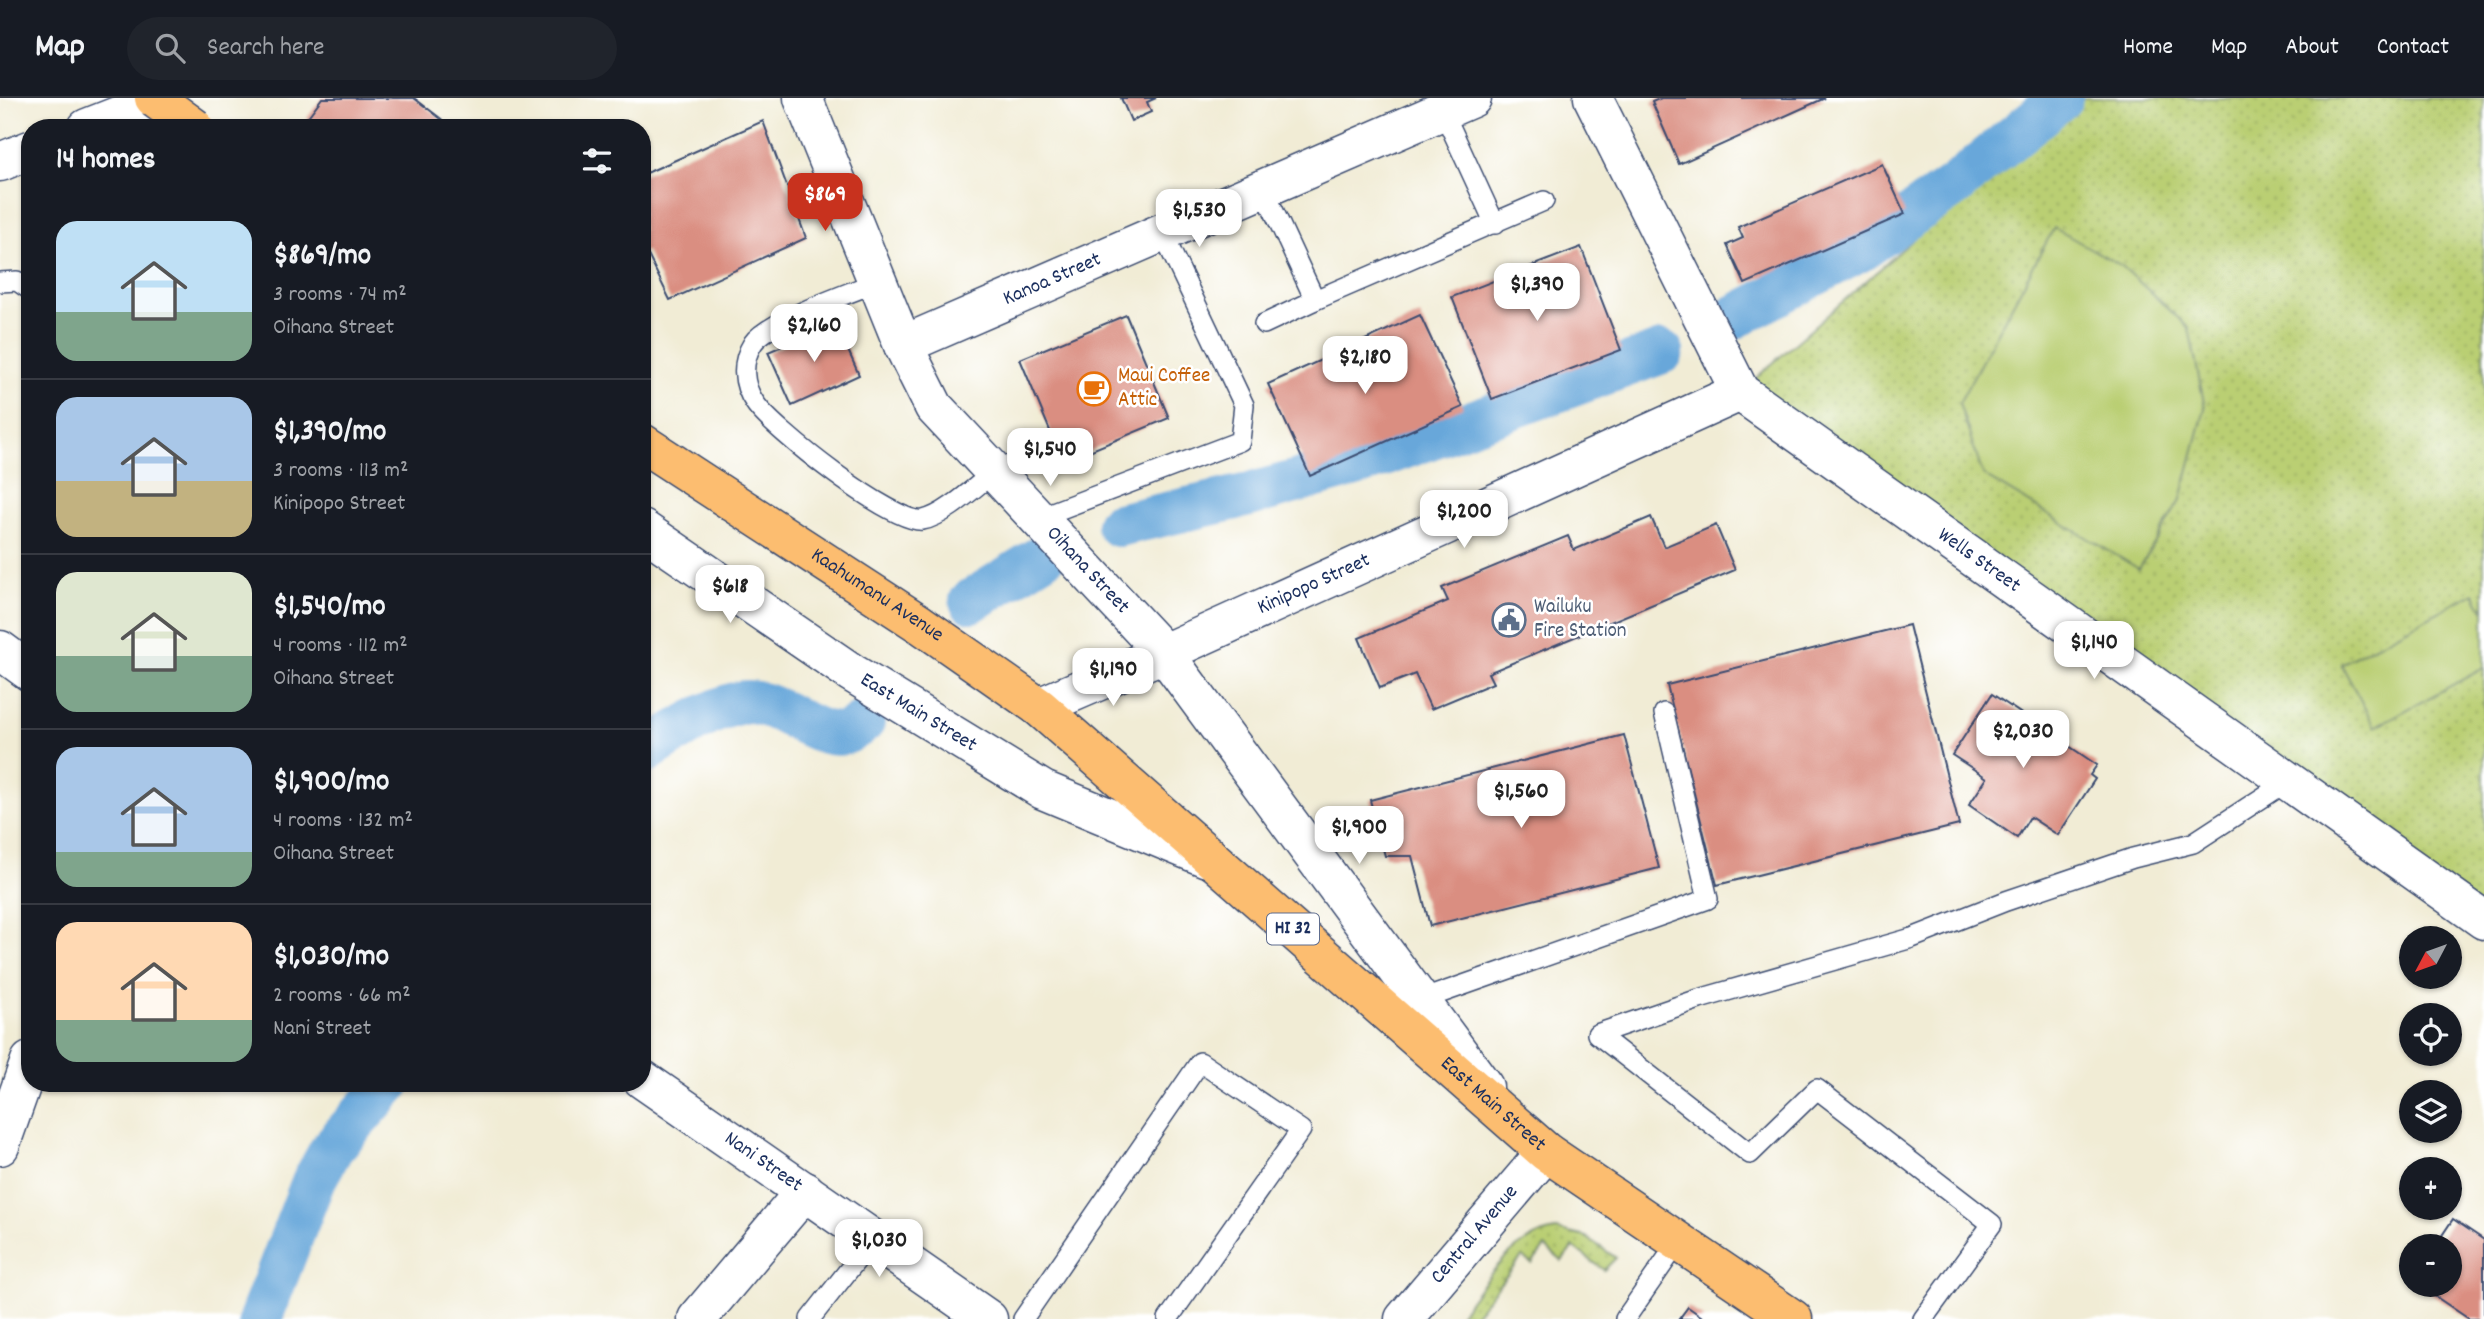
<!DOCTYPE html>
<meta charset="utf-8">
<style>
:root{--surface:#171b24;--page:#20242c;--text:#f1f3f6;--muted:#9ea1a6;--line:#363941;--accent:#c8321e}
body{margin:0;font-family:Dekko,sans-serif;background:var(--page);color:var(--text);height:100vh;display:flex;flex-direction:column;font-size:26px;white-space:nowrap}
*{box-sizing:border-box;margin:0}
p{font-size:23px;color:var(--muted)}
.icon{flex:none;width:38px;height:38px;fill:none;stroke:currentColor;stroke-width:2;stroke-linecap:round;stroke-linejoin:round}
.map{position:relative;flex:1;overflow:hidden}
.sheet{position:absolute;left:21px;top:21px;width:630px;height:973px;display:flex;flex-direction:column;background:var(--surface);border-radius:28px;box-shadow:0 2px 5px #0004}
.sheet>*{flex:none}
.needle{width:46px;rotate:229deg}
.controls{position:absolute;left:2399px;top:828px;display:grid;gap:14px}
.controls a{display:grid;place-items:center;width:63px;height:63px;border-radius:50%;background:var(--surface);box-shadow:0 2px 5px #0004;font-size:35px}
.price{position:absolute;translate:-50% -60px;padding:0 16px;border-radius:14px;background:#fff;color:#222;font-size:23px;line-height:46px;filter:drop-shadow(0 2px 4px #0008)}
.price::after{content:'';position:absolute;left:50%;top:42px;width:21px;height:16px;margin-left:-10px;background:inherit;clip-path:polygon(0 0,100% 0,50% 100%)}
.price.on{background:var(--accent);color:#fff}
ul{padding:0;list-style:none}
li{display:flex;align-items:center;gap:21px;height:175px;padding:0 35px}
li+li{border-top:2px solid var(--line)}
li span{display:grid;place-items:center;flex:none;width:196px;height:140px;border-radius:21px;color:#555}
li>.icon{margin-inline-start:auto}
span .icon{width:84px;height:84px;fill:#fffc;stroke-width:1}
li b{font-size:30px}
h2{display:flex;justify-content:space-between;align-items:center;height:84px;padding:0 35px;font-size:30px}
header{display:flex;align-items:center;gap:42px;box-sizing:border-box;height:98px;padding:0 35px;background:var(--surface);border-bottom:2px solid var(--line)}
header strong{font-size:33px}
nav{display:flex;gap:38px;margin-inline-start:auto;font-size:24px}
.search{width:490px;height:63px;background:var(--page);display:flex;align-items:center;gap:18px;box-sizing:border-box;padding:0 24px;border-radius:38px;color:var(--muted);font-size:26px}
.map>svg:first-child{display:block}
.grass{fill:url(#grass-dots);stroke:#6a7f68;stroke-width:2}
.pitch{fill:#bacf73;stroke:#6a7f68;stroke-width:2}
.lines{fill:none;stroke-linecap:round;stroke-linejoin:round}
.canal{stroke:#67a7da;stroke-width:44}
.building{fill:#da8e81}
.service-casing{stroke:#3b4b70;stroke-width:22}
.minor-casing{stroke:#3b4b70;stroke-width:41}
.tertiary-casing{stroke:#3b4b70;stroke-width:41}
.primary-casing{stroke:#3b4b70;stroke-width:41}
.service{stroke:#fff;stroke-width:19}
.minor{stroke:#fff;stroke-width:38}
.tertiary{stroke:#fff;stroke-width:38}
.primary{stroke:#fcbd6f;stroke-width:38}
.primary-bridge-casing{stroke:#3b4b70;stroke-width:41;stroke-linecap:butt}
.primary-bridge{stroke:#fcbd6f;stroke-width:38}
.labels{text-anchor:middle;dominant-baseline:central;stroke-width:5;stroke-linejoin:round;paint-order:stroke}
.shield{fill:#fff;stroke:#5f6d8e;stroke-width:2}
.shield-label{font-size:19px;font-weight:bold;fill:#1b2f5e}
.street-label{font-size:21px;fill:#1b2f5e;stroke:#fff}
.food-label{font-size:21px;fill:#c56008;stroke:#fff;text-anchor:start}
.service-label{font-size:21px;fill:#4e5e75;stroke:#fff;text-anchor:start}
</style>
<header>
<strong>Map</strong>
<div class="search"><svg class="icon" aria-label="search" viewBox="0 0 24 24"><circle cx="10" cy="10" r="6"/><path d="M15 15l6 6"/></svg>Search here</div>
<nav><a>Home</a><a>Map</a><a>About</a><a>Contact</a></nav>
</header>
<div class="map">
<svg width="2484" height="1221" viewBox="0 0 2484 1221">
<defs>
<pattern id="grass-dots" width="8" height="8" patternUnits="userSpaceOnUse" patternTransform="scale(1.75)"><rect width="8" height="8" fill="#bacf73"/><path d="M2 2h.1M6 6h.1" fill="none" stroke="#9fb266" stroke-width="1.8" stroke-linecap="round"/></pattern>
</defs>
<rect width="100%" height="100%" fill="#fff"/>
<filter id="ink" filterUnits="userSpaceOnUse"><feTurbulence type="fractalNoise" baseFrequency=".0143" numOctaves="2"/><feDisplacementMap in="SourceGraphic" scale="14" xChannelSelector="R" yChannelSelector="G"/><feConvolveMatrix kernelMatrix="1 2 1 2 8 2 1 2 1" color-interpolation-filters="sRGB"/></filter>
<filter id="wash" filterUnits="userSpaceOnUse"><feTurbulence type="fractalNoise" baseFrequency=".00686" numOctaves="4" result="noise"/><feDisplacementMap in="SourceGraphic" scale="28" xChannelSelector="R" yChannelSelector="G"/><feGaussianBlur stdDeviation="1.57" result="paint"/><feColorMatrix in="noise" values="0 0 0 0 0 0 0 0 0 0 0 0 0 0 0 0 0 1.4 0 .05"/><feComposite in="paint" operator="in"/></filter>
<g filter="url(#wash)">
<rect width="100%" height="100%" fill="#f1ecd5"/>
<g class="grass">
<polygon points="2074,0 2484,0 2484,822 1740,294"/>
<path d="M1556,1132l30,7 30,21 -12,12 -31,-23 -11,14 -17,-14 -13,17 -10,-7 -51,62h-15c27,-34 54,-82 100,-89z"/>
</g>
<g class="pitch">
<polygon points="2054,130 2122,168 2189,230 2205,310 2181,401 2139,471 1983,377 1959,305"/>
<polygon points="2474,495 2484,513 2484,570 2375,629 2341,566"/>
</g>
<g class="lines">
<g class="canal">
<polyline points="1731,221 1862,151 1955,87 2061,0"/>
<polyline points="1118,427 1249,397 1362,365 1662,254"/>
<polyline points="971,503 1046,456"/>
<path d="M642,656c24,-16 78,-52 106,-52 32,0 68,38 97,31 6,-2 13,-8 18,-11"/>
<polyline points="260,1221 313,1084 332,1050 389,985"/>
</g>
</g>
<g id="blocks">
<g class="building">
<polygon points="322,0 414,0 453,30 319,30 307,20"/>
<polygon points="1121,0 1156,0 1147,4 1151,14 1131,23"/>
<polygon points="1661,0 1825,0 1679,66 1652,4"/>
<polygon points="763,23 806,140 670,202 646,153 642,155 642,77"/>
<polygon points="1882,66 1905,116 1745,186 1727,147 1743,140 1738,129"/>
<polygon points="1581,149 1621,252 1492,301 1452,199"/>
<polygon points="1126,217 1169,320 1063,364 1020,261"/>
<polygon points="1420,217 1463,309 1310,378 1268,286"/>
<polygon points="836,225 859,277 792,308 768,254"/>
<polygon points="1651,419 1664,449 1716,427 1735,472 1488,575 1493,585 1431,611 1415,576 1380,590 1359,540 1448,503 1442,490 1568,438 1574,452"/>
<polygon points="1909,527 1959,727 1717,787 1667,587"/>
<polygon points="1992,596 2097,667 2090,677 2095,681 2058,737 2030,719 2017,740 1969,707 1987,680 1952,657"/>
<polygon points="1624,637 1659,770 1430,828 1412,758 1385,758 1370,702"/>
<polygon points="2453,1121 2484,1142 2484,1221 2469,1221 2417,1186 2450,1186 2450,1148 2435,1148"/>
<polygon points="1688,1209 1705,1221 1679,1221"/>
</g>
</g>
</g>
<g filter="url(#ink)">
<use href="#blocks" fill-opacity="0" stroke="#3b4b70" stroke-width="2"/>
<g class="lines">
<defs>
<g id="service">
<polyline points="1443,13 1495,126"/>
<polyline points="1264,92 1315,202 1264,226"/>
<polyline points="0,184 17,183 30,192"/>
<path d="M877,184c-27,11 -109,39 -124,61 -12,19 -11,41 2,60 17,26 139,122 168,117 22,-4 53,-34 71,-48"/>
<polyline points="1315,202 1544,103"/>
<polyline points="1037,420 1240,343 1244,307 1162,134"/>
<polyline points="1421,902 1708,801 1664,615"/>
<polyline points="810,1221 874,1140"/>
<polyline points="1023,1221 1200,964 1301,1032 1168,1221"/>
<polyline points="1625,1221 1679,1143"/>
<polyline points="1923,1221 1992,1126 1817,991 1750,1056 1597,936 1699,901 1912,840 2006,803 2133,760 2193,745 2288,683"/>
</g>
<g id="minor">
<path id="s1" d="M803,0l100,247 31,62 230,246 320,434"/>
<path id="s2" d="M903,247l569,-247"/>
<path id="s3" d="M642,431l210,144 191,117 164,68"/>
<polyline points="0,552 30,574"/>
<path id="s4" d="M1039,609l125,-54 576,-261"/>
<path id="s5" d="M642,981l346,240"/>
<polyline points="0,1048 30,963"/>
<polyline points="697,1221 805,1093"/>
<path id="s6" d="M1404,1221l142,-167"/>
</g>
<g id="tertiary">
<path id="s7" d="M1593,0l147,294 744,528"/>
<polyline points="87,30 163,0"/>
<polyline points="0,64 30,52"/>
</g>
<g id="primary">
<path id="s8" d="M642,345l278,181 119,83 507,445 247,167"/>
</g>
</defs>
<use href="#service" class="service-casing"/>
<use href="#minor" class="minor-casing"/>
<use href="#tertiary" class="tertiary-casing"/>
<use href="#primary" class="primary-casing"/>
<use href="#service" class="service"/>
<use href="#minor" class="minor"/>
<use href="#tertiary" class="tertiary"/>
<use href="#primary" class="primary"/>
<defs>
<polyline id="primary-bridge" points="154,0 195,30"/>
</defs>
<use href="#primary-bridge" class="primary-bridge-casing"/>
<use href="#primary-bridge" class="primary-bridge"/>
</g>
</g>
<defs>
<symbol id="cafe-ring" viewBox="-11 -11 22 22"><circle r="9.5" fill="#fff" stroke="#e8710a" stroke-width="1.5"/><path d="M-5.5-4.5H6V0H3Q3 3.5 0 3.5H-2.5Q-5.5 3.5-5.5 0ZM3-3.2v2h1.7v-2ZM-6 4.5H4V6H-6Z" fill="#e8710a"/></symbol>
<symbol id="civic-ring" viewBox="-11 -11 22 22"><circle r="9.5" fill="#fff" stroke="#5c6f8a" stroke-width="1.5"/><path d="M-.6-6.5H3V-4.5H.6V-3L4-1V1h2V6H-6V1h2V-1L-.6-3ZM-1.2 2.5V6h2.4V2.5Z" fill="#5c6f8a"/></symbol>
</defs>
<g fill-rule="evenodd">
<use href="#cafe-ring" x="1075" y="272" width="38" height="38"/>
<use href="#civic-ring" x="1490" y="503" width="38" height="38"/>
</g>
<g class="labels">
<rect class="shield" x="1267" y="815.5" width="52" height="31" rx="5"/>
<g class="shield-label">
<text x="1293" y="831">HI 32</text>
</g>
<g class="street-label">
<text stroke="none"><textPath href="#s2" startOffset="163">Kanoa Street</textPath></text>
<text stroke="none"><textPath href="#s7" startOffset="621">Wells Street</textPath></text>
<text stroke="none"><textPath href="#s1" startOffset="560">Oihana Street</textPath></text>
<text stroke="none"><textPath href="#s4" startOffset="301">Kinipopo Street</textPath></text>
<text stroke="none"><textPath href="#s8" startOffset="280">Kaahumanu Avenue</textPath></text>
<text stroke="none"><textPath href="#s3" startOffset="332">East Main Street</textPath></text>
<text stroke="none"><textPath href="#s8" startOffset="1080">East Main Street</textPath></text>
<text stroke="none"><textPath href="#s5" startOffset="147">Nani Street</textPath></text>
<text stroke="none"><textPath href="#s6" startOffset="110">Central Avenue</textPath></text>
</g>
<g class="food-label">
<text x="1118" y="279">Maui Coffee<tspan x="1118" dy="24">Attic</tspan></text>
</g>
<g class="service-label">
<text x="1534" y="510">Wailuku<tspan x="1534" dy="24">Fire Station</tspan></text>
</g>
</g>
</svg>
<div class="controls">
<a><svg class="needle" viewBox="-14 -14 28 28"><path d="M0-13l5 13h-10z" fill="#e53935"/><path d="M0 13l5-13h-10z" fill="#9ea1a6"/></svg></a>
<a><svg class="icon" aria-label="locate" viewBox="0 0 24 24"><circle cx="12" cy="12" r="6"/><path d="M12 2v4M12 18v4M2 12h4M18 12h4"/></svg></a>
<a><svg class="icon" aria-label="layers" viewBox="0 0 24 24"><path d="M12 4l9 5-9 5-9-5zM3 14l9 5 9-5"/></svg></a>
<a>+</a>
<a>−</a>
</div>
<b class="price on" style="left:825px;top:135px">$869</b>
<b class="price" style="left:1199px;top:151px">$1,530</b>
<b class="price" style="left:1537px;top:225px">$1,390</b>
<b class="price" style="left:814px;top:266px">$2,160</b>
<b class="price" style="left:1365px;top:298px">$2,180</b>
<b class="price" style="left:1050px;top:390px">$1,540</b>
<b class="price" style="left:1464px;top:452px">$1,200</b>
<b class="price" style="left:730px;top:527px">$618</b>
<b class="price" style="left:2094px;top:583px">$1,140</b>
<b class="price" style="left:1113px;top:610px">$1,190</b>
<b class="price" style="left:2023px;top:672px">$2,030</b>
<b class="price" style="left:1521px;top:732px">$1,560</b>
<b class="price" style="left:1359px;top:768px">$1,900</b>
<b class="price" style="left:879px;top:1181px">$1,030</b>
<section class="sheet">
<h2>14 homes<svg class="icon" aria-label="filters" viewBox="0 0 24 24"><path d="M4 7h16M4 17h16"/><circle cx="9" cy="7" r="2"/><circle cx="15" cy="17" r="2"/></svg></h2>
<ul>
<li><span style="background:linear-gradient(#bfe0f5 65%,#7fa58c 0)"><svg class="icon" aria-label="home" viewBox="0 0 24 24"><path d="M3 11l9-7 9 7M6 9v11h12V9"/></svg></span><div><b>$869/mo</b><p>3 rooms · 74 m²</p><p>Oihana Street</p></div></li>
<li><span style="background:linear-gradient(#a9c7e8 60%,#c2b280 0)"><svg class="icon" aria-label="home" viewBox="0 0 24 24"><path d="M3 11l9-7 9 7M6 9v11h12V9"/></svg></span><div><b>$1,390/mo</b><p>3 rooms · 113 m²</p><p>Kinipopo Street</p></div></li>
<li><span style="background:linear-gradient(#dfe7d0 60%,#7fa58c 0)"><svg class="icon" aria-label="home" viewBox="0 0 24 24"><path d="M3 11l9-7 9 7M6 9v11h12V9"/></svg></span><div><b>$1,540/mo</b><p>4 rooms · 112 m²</p><p>Oihana Street</p></div></li>
<li><span style="background:linear-gradient(#a9c7e8 75%,#7fa58c 0)"><svg class="icon" aria-label="home" viewBox="0 0 24 24"><path d="M3 11l9-7 9 7M6 9v11h12V9"/></svg></span><div><b>$1,900/mo</b><p>4 rooms · 132 m²</p><p>Oihana Street</p></div></li>
<li><span style="background:linear-gradient(#ffd9b3 70%,#7fa58c 0)"><svg class="icon" aria-label="home" viewBox="0 0 24 24"><path d="M3 11l9-7 9 7M6 9v11h12V9"/></svg></span><div><b>$1,030/mo</b><p>2 rooms · 66 m²</p><p>Nani Street</p></div></li>
</ul>
</section>
</div>
